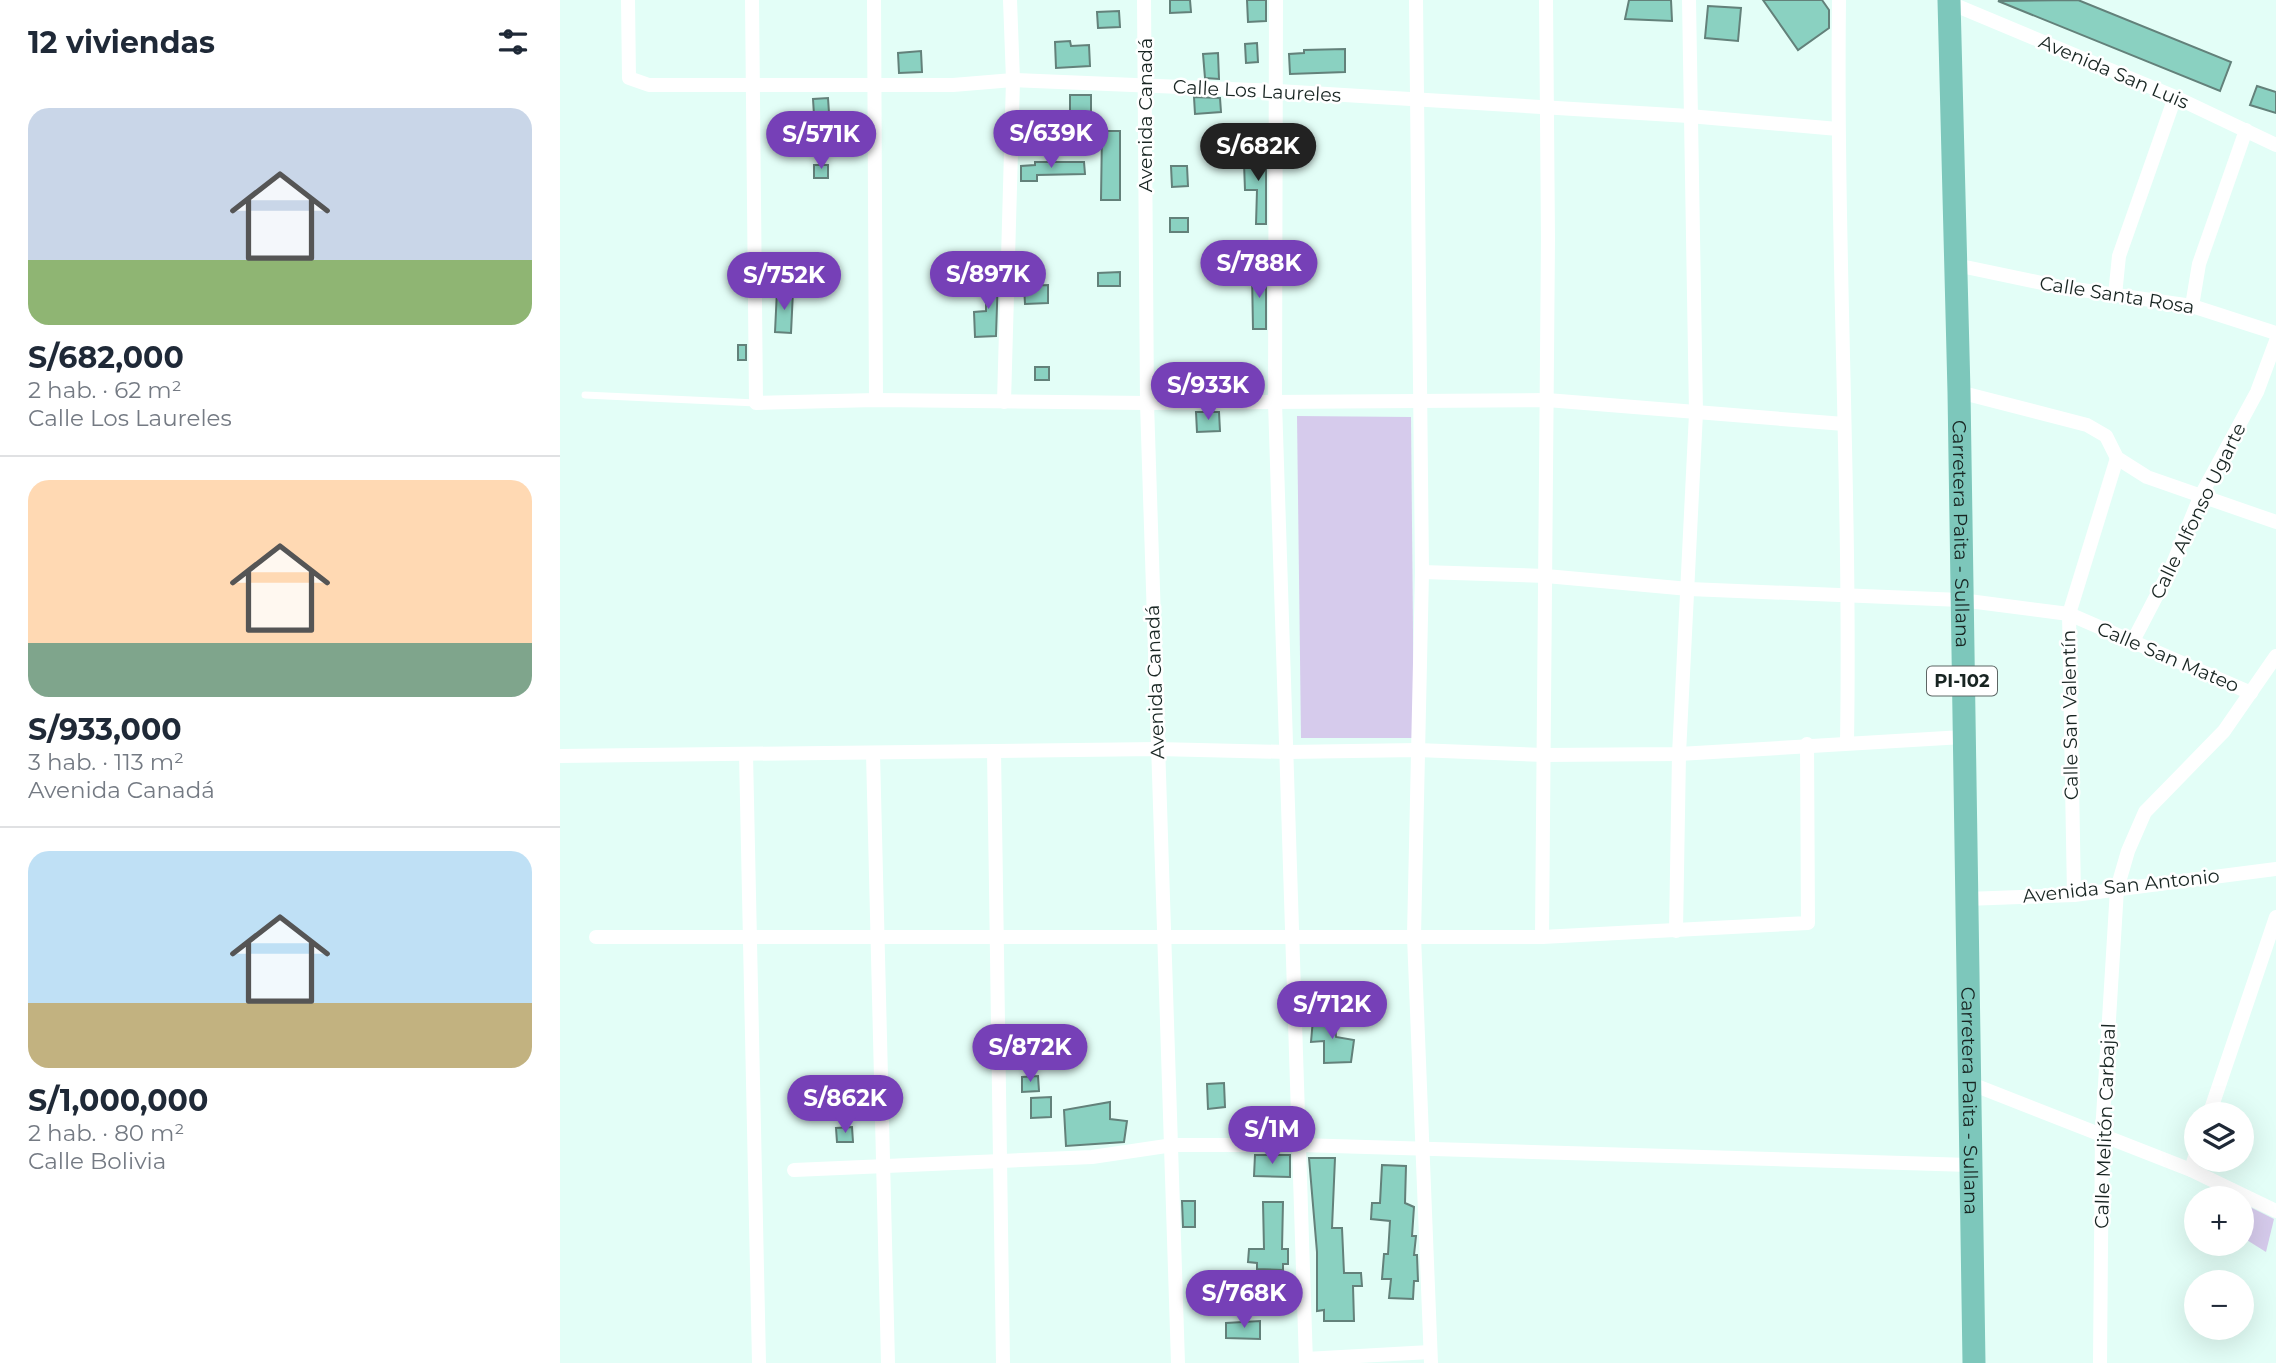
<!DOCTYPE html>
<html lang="es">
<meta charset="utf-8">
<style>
:root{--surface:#fff;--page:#f2f2f3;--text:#1f2937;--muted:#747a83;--line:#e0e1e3;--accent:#7640b7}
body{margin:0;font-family:Montserrat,sans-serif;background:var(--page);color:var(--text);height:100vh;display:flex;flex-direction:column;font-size:26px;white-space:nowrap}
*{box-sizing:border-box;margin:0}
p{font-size:23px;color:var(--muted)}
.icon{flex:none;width:38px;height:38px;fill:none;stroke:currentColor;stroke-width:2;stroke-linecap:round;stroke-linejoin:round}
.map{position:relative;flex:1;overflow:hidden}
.drawer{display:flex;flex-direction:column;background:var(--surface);width:560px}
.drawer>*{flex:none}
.fabs{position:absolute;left:1624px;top:1102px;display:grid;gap:14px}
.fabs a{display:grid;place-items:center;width:70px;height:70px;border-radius:50%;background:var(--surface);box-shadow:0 7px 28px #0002;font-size:35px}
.price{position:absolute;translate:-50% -60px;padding:0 16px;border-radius:24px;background:var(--accent);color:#fff;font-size:23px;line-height:46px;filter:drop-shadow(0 2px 4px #0008)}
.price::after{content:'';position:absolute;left:50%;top:42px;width:21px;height:16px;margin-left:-10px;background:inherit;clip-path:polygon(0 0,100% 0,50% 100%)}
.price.selected{background:#222;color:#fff}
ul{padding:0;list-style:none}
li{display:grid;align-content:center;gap:14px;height:371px;padding:0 28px}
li+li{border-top:2px solid var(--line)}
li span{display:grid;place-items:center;height:217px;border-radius:21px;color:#555}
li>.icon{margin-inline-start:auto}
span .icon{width:126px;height:126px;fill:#fffc;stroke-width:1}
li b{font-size:30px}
h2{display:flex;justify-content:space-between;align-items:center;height:84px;padding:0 28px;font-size:30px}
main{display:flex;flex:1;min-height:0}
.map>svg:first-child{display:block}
.green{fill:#d6cbec}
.building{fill:#8ad1c1;stroke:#63817a;stroke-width:2}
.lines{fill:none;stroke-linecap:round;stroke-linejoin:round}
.lane{stroke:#fff;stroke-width:7}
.street{stroke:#fff;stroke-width:14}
.primary{stroke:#7dc7bb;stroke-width:23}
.labels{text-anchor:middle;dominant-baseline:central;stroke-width:5;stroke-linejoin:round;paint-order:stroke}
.shield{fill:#fff;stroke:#5d6664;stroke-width:2}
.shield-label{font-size:18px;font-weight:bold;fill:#182522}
.street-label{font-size:19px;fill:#182522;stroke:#fff}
</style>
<main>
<section class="drawer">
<h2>12 viviendas<svg class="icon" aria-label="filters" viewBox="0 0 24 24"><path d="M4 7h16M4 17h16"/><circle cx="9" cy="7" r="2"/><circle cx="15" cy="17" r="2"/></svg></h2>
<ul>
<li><span style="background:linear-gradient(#c9d6e8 70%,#8fb573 0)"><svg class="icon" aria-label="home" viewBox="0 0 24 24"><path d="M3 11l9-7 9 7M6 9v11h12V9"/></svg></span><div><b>S/682,000</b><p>2 hab. · 62 m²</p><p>Calle Los Laureles</p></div></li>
<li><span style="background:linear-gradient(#ffd9b3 75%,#7fa58c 0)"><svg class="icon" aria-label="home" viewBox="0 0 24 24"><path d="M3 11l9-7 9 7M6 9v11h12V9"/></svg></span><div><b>S/933,000</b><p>3 hab. · 113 m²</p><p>Avenida Canadá</p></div></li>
<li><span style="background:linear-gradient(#bfe0f5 70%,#c2b280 0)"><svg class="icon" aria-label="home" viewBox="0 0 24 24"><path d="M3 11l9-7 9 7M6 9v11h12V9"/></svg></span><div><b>S/1,000,000</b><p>2 hab. · 80 m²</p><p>Calle Bolivia</p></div></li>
</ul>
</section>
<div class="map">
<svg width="1716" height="1363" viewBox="0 0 1716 1363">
<rect width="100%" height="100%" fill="#e3fef7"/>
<g class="green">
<polygon points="737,416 851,417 854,738 741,738"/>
<polygon points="1682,1203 1714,1219 1706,1252 1682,1237"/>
</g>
<g class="building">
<polygon points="610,0 630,0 631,12 610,13"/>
<polygon points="687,0 706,0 706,21 688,22"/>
<polygon points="1069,0 1111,0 1112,21 1065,19"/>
<polygon points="1203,0 1262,0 1269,10 1269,28 1238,50"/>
<polygon points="1518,0 1671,62 1660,91 1438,1"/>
<polygon points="1148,6 1181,8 1178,41 1145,38"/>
<polygon points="559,11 560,27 538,28 537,12"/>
<polygon points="510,41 511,46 529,45 530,66 496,68 495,42"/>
<polygon points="697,43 698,62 686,63 685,44"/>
<polygon points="785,49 785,72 730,74 729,54 744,53 744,50"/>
<polygon points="361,51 362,72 339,73 338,53"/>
<polygon points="658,53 659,79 645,78 643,54"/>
<polygon points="1697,86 1716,92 1716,113 1690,105"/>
<rect x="510" y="95" width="21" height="19"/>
<polygon points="634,97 660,98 661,112 635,114"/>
<polygon points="268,98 269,113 254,115 253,99"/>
<polygon points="542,131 560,131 560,200 541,200"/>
<polygon points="694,149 706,149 706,224 696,224 697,190 685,190 684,163 694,163"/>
<polygon points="475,162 524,162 525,174 477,175 477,181 461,181 461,166 475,165"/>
<rect x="254" y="165" width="14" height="13"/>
<polygon points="611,166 627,166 628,186 612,187"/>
<rect x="610" y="218" width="18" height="14"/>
<polygon points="560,272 560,286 538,286 538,273"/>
<polygon points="706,272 706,329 693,329 692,273"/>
<polygon points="426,276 438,276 436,336 415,337 414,312 426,311"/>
<polygon points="488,285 488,303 465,304 464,286"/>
<polygon points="217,290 233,291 231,333 215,332"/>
<rect x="178" y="345" width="8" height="15"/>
<rect x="628" y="366" width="13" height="16"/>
<rect x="475" y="367" width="14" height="13"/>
<polygon points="636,412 659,412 660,431 637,432"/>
<polygon points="775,1018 776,1037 794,1040 791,1062 764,1063 764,1041 751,1042 753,1019"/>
<polygon points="478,1076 479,1091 462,1092 462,1077"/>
<polygon points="664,1083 665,1107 648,1109 647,1084"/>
<polygon points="491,1097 491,1117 471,1118 471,1098"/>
<polygon points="550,1102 550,1119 567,1121 564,1142 506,1146 504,1110"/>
<polygon points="292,1127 293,1142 277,1142 276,1128"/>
<polygon points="695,1155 730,1155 730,1177 694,1176"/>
<polygon points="749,1158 775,1158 772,1228 782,1228 784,1273 801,1273 802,1286 793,1286 794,1321 764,1321 764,1310 757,1311 757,1252"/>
<polygon points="822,1165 846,1166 845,1203 854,1207 852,1236 856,1236 854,1255 857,1255 858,1281 854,1281 853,1299 829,1298 831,1279 822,1279 824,1254 828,1254 830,1221 811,1219 812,1203 820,1203"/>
<polygon points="622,1201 635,1201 635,1227 623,1227"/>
<polygon points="703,1202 723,1202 722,1249 728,1249 728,1264 723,1264 723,1270 697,1269 697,1263 688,1262 689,1249 704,1249"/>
<polygon points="700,1321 700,1339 666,1338 666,1323"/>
</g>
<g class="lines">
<polyline class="lane" points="25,395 196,403"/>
<g class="street">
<polyline points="68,0 69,78 89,85 393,85 453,80 718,91 1129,116 1278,129"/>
<polyline points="192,0 196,403 316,400 587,403 987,400 1284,424"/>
<polyline points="314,0 316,400"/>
<polyline points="584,0 587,403 618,1363"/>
<polyline points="716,0 715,402 746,1363"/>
<polyline points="856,0 862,572 854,936 871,1363"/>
<path d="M1279,0c-3,248 12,496 8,743"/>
<polyline points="1390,3 1615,97 1716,145"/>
<polyline points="1396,265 1501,287 1632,306 1716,333"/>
<polyline points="1555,295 1559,256 1615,97"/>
<polyline points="1632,306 1639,264 1686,130"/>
<polyline points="1399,392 1527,425 1546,436 1557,458 1587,477 1716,522"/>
<polyline points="444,402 453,80 450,0"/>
<polyline points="862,572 986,576 1129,589 1401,600 1509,614 1691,693"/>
<polyline points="1573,641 1612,566 1640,497 1697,392 1716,341"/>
<polyline points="434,751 443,1363"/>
<polyline points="313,753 328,1363"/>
<polyline points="186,754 199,1363"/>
<polyline points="0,756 597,749 728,752 857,750 984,755 1119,754 1403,737"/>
<polyline points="1514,895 1509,614 1557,458"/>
<polyline points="1406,899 1514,895 1716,869"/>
<polyline points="1116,931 1119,754 1136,413 1129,0"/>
<polyline points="36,937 982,937 1248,923 1247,744"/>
<polyline points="982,937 988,239 986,0"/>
<polyline points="1409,1083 1631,1170 1716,1211"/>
<polyline points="1649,1115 1716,917"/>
<polyline points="234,1170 532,1157 613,1145 739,1145 1410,1165"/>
<polyline points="1631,1170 1636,1153"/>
<polyline points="746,1359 870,1352"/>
<polyline points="1540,1363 1542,1133 1557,889 1568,851 1585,812 1664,731 1716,656"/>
</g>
<path class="primary" id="s1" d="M1389,0l10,392 15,971"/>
</g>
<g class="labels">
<rect class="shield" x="1367" y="666.5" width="70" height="29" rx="5"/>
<g class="shield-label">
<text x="1402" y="681">PI-102</text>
</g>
<g class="street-label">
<text transform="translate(1554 72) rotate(23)">Avenida San Luis</text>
<text transform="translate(697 91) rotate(3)">Calle Los Laureles</text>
<text transform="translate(585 115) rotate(-90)">Avenida Canadá</text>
<text transform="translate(1557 295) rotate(9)">Calle Santa Rosa</text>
<text transform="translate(1638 511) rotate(-64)">Calle Alfonso Ugarte</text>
<text stroke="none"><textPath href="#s1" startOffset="534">Carretera Paita - Sullana</textPath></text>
<text transform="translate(1608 657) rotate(23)">Calle San Mateo</text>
<text transform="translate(595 682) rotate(-92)">Avenida Canadá</text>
<text transform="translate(1510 715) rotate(-91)">Calle San Valentín</text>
<text transform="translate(1561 886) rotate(-6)">Avenida San Antonio</text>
<text stroke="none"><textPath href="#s1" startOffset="1101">Carretera Paita - Sullana</textPath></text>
<text transform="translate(1545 1126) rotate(-88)">Calle Melitón Carbajal</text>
</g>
</g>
</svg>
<div class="fabs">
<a><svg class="icon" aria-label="layers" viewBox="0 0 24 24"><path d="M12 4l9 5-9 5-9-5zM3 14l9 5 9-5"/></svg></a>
<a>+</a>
<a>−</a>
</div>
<b class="price" style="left:491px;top:170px">S/639K</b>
<b class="price" style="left:261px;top:171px">S/571K</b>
<b class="price selected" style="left:698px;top:183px">S/682K</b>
<b class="price" style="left:699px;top:300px">S/788K</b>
<b class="price" style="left:428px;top:311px">S/897K</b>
<b class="price" style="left:224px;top:312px">S/752K</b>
<b class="price" style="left:648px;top:422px">S/933K</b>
<b class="price" style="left:772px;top:1041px">S/712K</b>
<b class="price" style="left:470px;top:1084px">S/872K</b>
<b class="price" style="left:285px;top:1135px">S/862K</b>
<b class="price" style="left:712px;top:1166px">S/1M</b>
<b class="price" style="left:684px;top:1330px">S/768K</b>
</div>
</main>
